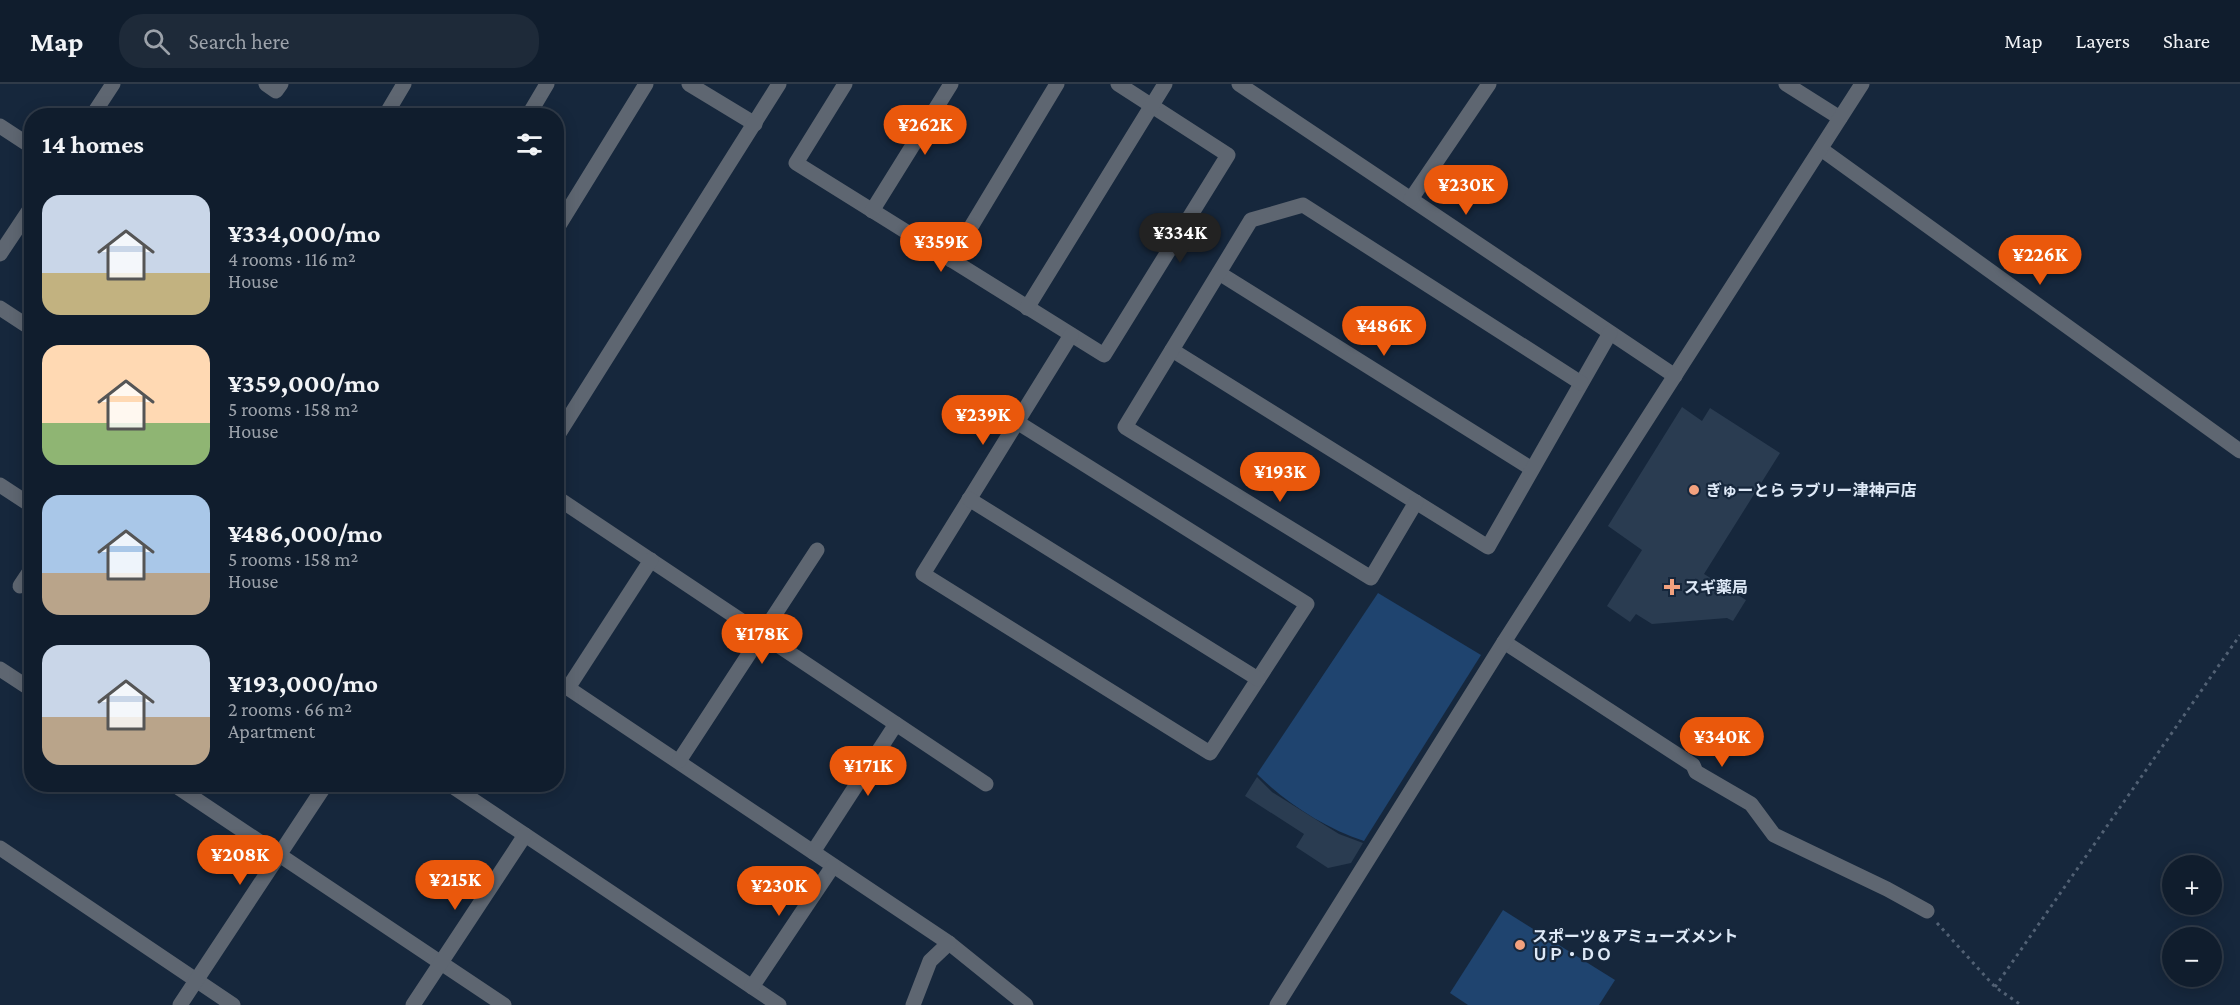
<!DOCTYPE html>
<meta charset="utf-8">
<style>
:root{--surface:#101d2d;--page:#1e2a39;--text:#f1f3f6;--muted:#9ca2aa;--line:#303b49;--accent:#ea580c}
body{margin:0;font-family:"Crimson Pro","Noto Sans JP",serif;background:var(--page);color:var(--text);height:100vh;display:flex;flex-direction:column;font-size:22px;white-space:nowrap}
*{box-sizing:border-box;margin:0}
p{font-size:20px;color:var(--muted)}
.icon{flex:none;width:33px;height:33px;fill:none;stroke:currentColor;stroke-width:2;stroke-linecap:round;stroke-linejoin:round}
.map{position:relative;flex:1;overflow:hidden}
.details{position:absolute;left:24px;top:24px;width:540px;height:684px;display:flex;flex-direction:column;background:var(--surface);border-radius:24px;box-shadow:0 3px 15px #0003,0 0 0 2px var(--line)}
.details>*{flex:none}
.controls{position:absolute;left:2162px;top:771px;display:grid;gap:12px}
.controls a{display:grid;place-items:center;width:60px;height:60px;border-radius:50%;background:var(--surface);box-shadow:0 3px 15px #0003,0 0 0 2px var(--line);font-size:30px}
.price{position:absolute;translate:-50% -51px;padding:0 14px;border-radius:21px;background:var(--accent);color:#fff;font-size:20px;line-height:39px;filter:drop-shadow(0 2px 3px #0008)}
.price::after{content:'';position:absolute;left:50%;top:36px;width:18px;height:14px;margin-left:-9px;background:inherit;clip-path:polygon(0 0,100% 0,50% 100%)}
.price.current{background:#222;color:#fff}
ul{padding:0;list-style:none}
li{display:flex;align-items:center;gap:18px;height:150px;padding:0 18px}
li span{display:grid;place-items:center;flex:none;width:168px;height:120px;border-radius:18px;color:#555}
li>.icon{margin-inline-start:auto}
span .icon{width:72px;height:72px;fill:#fffc;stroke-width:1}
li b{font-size:26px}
h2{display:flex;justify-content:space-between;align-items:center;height:72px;padding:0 18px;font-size:26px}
header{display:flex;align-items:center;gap:36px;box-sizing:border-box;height:84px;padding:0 30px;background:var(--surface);border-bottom:2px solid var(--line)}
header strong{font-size:28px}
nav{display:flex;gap:33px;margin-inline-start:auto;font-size:21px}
.search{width:420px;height:54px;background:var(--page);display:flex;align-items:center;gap:15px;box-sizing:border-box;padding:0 21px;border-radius:24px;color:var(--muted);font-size:22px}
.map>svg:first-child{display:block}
.green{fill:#1f446f}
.building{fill:#2a3c51}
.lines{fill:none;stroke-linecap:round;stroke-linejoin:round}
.path{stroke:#526174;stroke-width:3;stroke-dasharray:3 4.5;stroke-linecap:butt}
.minor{stroke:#5e6671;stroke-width:15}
.poi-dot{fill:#f2a17e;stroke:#16273c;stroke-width:2}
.labels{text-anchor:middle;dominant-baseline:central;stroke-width:4.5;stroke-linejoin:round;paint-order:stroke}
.poi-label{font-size:16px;font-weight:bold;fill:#dee9f7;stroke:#16273c;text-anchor:start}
</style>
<header>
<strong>Map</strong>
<div class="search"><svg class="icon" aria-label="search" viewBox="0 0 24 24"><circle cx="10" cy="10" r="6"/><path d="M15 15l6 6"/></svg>Search here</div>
<nav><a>Map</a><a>Layers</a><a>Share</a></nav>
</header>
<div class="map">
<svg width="2240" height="921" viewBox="0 0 2240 921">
<rect width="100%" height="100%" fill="#16273c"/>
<g class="green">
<path d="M1378,509l103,62 -117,186c-39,-13 -78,-38 -107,-67z"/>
<polygon points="1503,826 1615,896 1599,921 1468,921 1450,909"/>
</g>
<g class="building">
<polygon points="1682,323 1702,337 1710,324 1780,369 1704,490 1746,516 1733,537 1727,534 1652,540 1636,530 1630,538 1607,522 1642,466 1608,442"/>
<polygon points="1257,693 1272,708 1339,750 1363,759 1351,779 1328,784 1296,763 1304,750 1245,712"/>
</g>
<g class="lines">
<g class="path">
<polyline points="1937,839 1995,903 2021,921"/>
<polyline points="1995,903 2240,551"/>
</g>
<g class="minor">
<polyline points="266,0 276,7 281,0"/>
<polyline points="689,0 755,40"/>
<polyline points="845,0 796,79 1104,271 1228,71 1118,0"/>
<polyline points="1239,0 1675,292"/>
<polyline points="1786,0 1840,34"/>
<polyline points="92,32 113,0"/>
<polyline points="385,32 404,0"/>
<polyline points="528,32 547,0"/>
<polyline points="0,42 32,63"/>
<polyline points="1821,65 2240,367"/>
<polyline points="1411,115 1489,0"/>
<polyline points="872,127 951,0"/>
<polyline points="556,146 646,0"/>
<polyline points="0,170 32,122"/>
<polyline points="951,176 1057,0"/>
<polyline points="1219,189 1532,385"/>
<polyline points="0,224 32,245"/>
<polyline points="1027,224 1165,0"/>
<polyline points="1172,266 1488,463 1610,249"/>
<path d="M1017,338l290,182 -97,149 -287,-179c49,-80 99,-159 148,-239"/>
<polyline points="556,354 779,0"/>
<polyline points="0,401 32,422"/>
<polyline points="556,413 986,700"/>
<polyline points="969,415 1258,595"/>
<polyline points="1416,418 1371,494 1125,343 1251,136 1303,121 1581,299"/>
<polyline points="20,502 32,484"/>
<polyline points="1504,558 1693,681 1696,688 1751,720 1774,751 1887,805 1927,827"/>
<polyline points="0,585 32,606"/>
<polyline points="556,596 949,859 1026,921"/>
<polyline points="568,604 651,476"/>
<polyline points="679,677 817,466"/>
<polyline points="173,700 504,921"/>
<polyline points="449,700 779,921"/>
<polyline points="0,764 233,921"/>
<polyline points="813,768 896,640"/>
<polyline points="752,903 833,782"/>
<polyline points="180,921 326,700"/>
<polyline points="413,921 525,751"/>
<polyline points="913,921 930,877 949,859"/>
<polyline points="1277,921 1504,558 1862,0"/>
</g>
</g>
<g class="poi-dot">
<circle cx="1694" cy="406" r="6"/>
<path d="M1669 494h6v6h6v6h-6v6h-6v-6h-6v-6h6z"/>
<circle cx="1520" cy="861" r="6"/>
</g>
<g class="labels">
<g class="poi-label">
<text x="1706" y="406">ぎゅーとら ラブリー津神戸店</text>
<text x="1684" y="503">スギ薬局</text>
<text x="1532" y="852">スポーツ＆アミューズメント<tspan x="1532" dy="18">ＵＰ・ＤＯ</tspan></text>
</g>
</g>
</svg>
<div class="controls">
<a>+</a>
<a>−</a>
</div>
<b class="price" style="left:925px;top:72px">¥262K</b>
<b class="price" style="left:1466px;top:132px">¥230K</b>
<b class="price current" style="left:1180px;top:180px">¥334K</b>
<b class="price" style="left:941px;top:189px">¥359K</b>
<b class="price" style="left:2040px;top:202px">¥226K</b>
<b class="price" style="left:1384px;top:273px">¥486K</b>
<b class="price" style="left:983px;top:362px">¥239K</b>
<b class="price" style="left:1280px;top:419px">¥193K</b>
<b class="price" style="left:762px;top:581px">¥178K</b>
<b class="price" style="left:1722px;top:684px">¥340K</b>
<b class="price" style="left:868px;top:713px">¥171K</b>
<b class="price" style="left:240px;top:802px">¥208K</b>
<b class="price" style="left:455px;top:827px">¥215K</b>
<b class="price" style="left:779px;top:833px">¥230K</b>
<section class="details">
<h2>14 homes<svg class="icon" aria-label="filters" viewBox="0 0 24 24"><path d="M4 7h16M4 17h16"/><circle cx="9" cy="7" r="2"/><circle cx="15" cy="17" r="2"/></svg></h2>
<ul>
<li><span style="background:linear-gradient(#c9d6e8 65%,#c2b280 0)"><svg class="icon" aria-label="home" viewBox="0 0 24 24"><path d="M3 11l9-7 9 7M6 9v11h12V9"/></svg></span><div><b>¥334,000/mo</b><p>4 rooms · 116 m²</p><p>House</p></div></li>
<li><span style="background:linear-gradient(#ffd9b3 65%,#8fb573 0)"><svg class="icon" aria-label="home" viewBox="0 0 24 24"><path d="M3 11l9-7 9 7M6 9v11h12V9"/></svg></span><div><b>¥359,000/mo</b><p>5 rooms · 158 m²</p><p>House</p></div></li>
<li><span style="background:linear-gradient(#a9c7e8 65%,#b9a48a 0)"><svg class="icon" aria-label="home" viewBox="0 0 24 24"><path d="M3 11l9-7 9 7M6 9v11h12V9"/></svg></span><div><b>¥486,000/mo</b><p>5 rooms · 158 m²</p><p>House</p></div></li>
<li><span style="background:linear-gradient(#c9d6e8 60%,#b9a48a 0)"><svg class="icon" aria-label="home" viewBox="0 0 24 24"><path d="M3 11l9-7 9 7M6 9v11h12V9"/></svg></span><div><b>¥193,000/mo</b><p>2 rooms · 66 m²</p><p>Apartment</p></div></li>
</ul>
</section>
</div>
